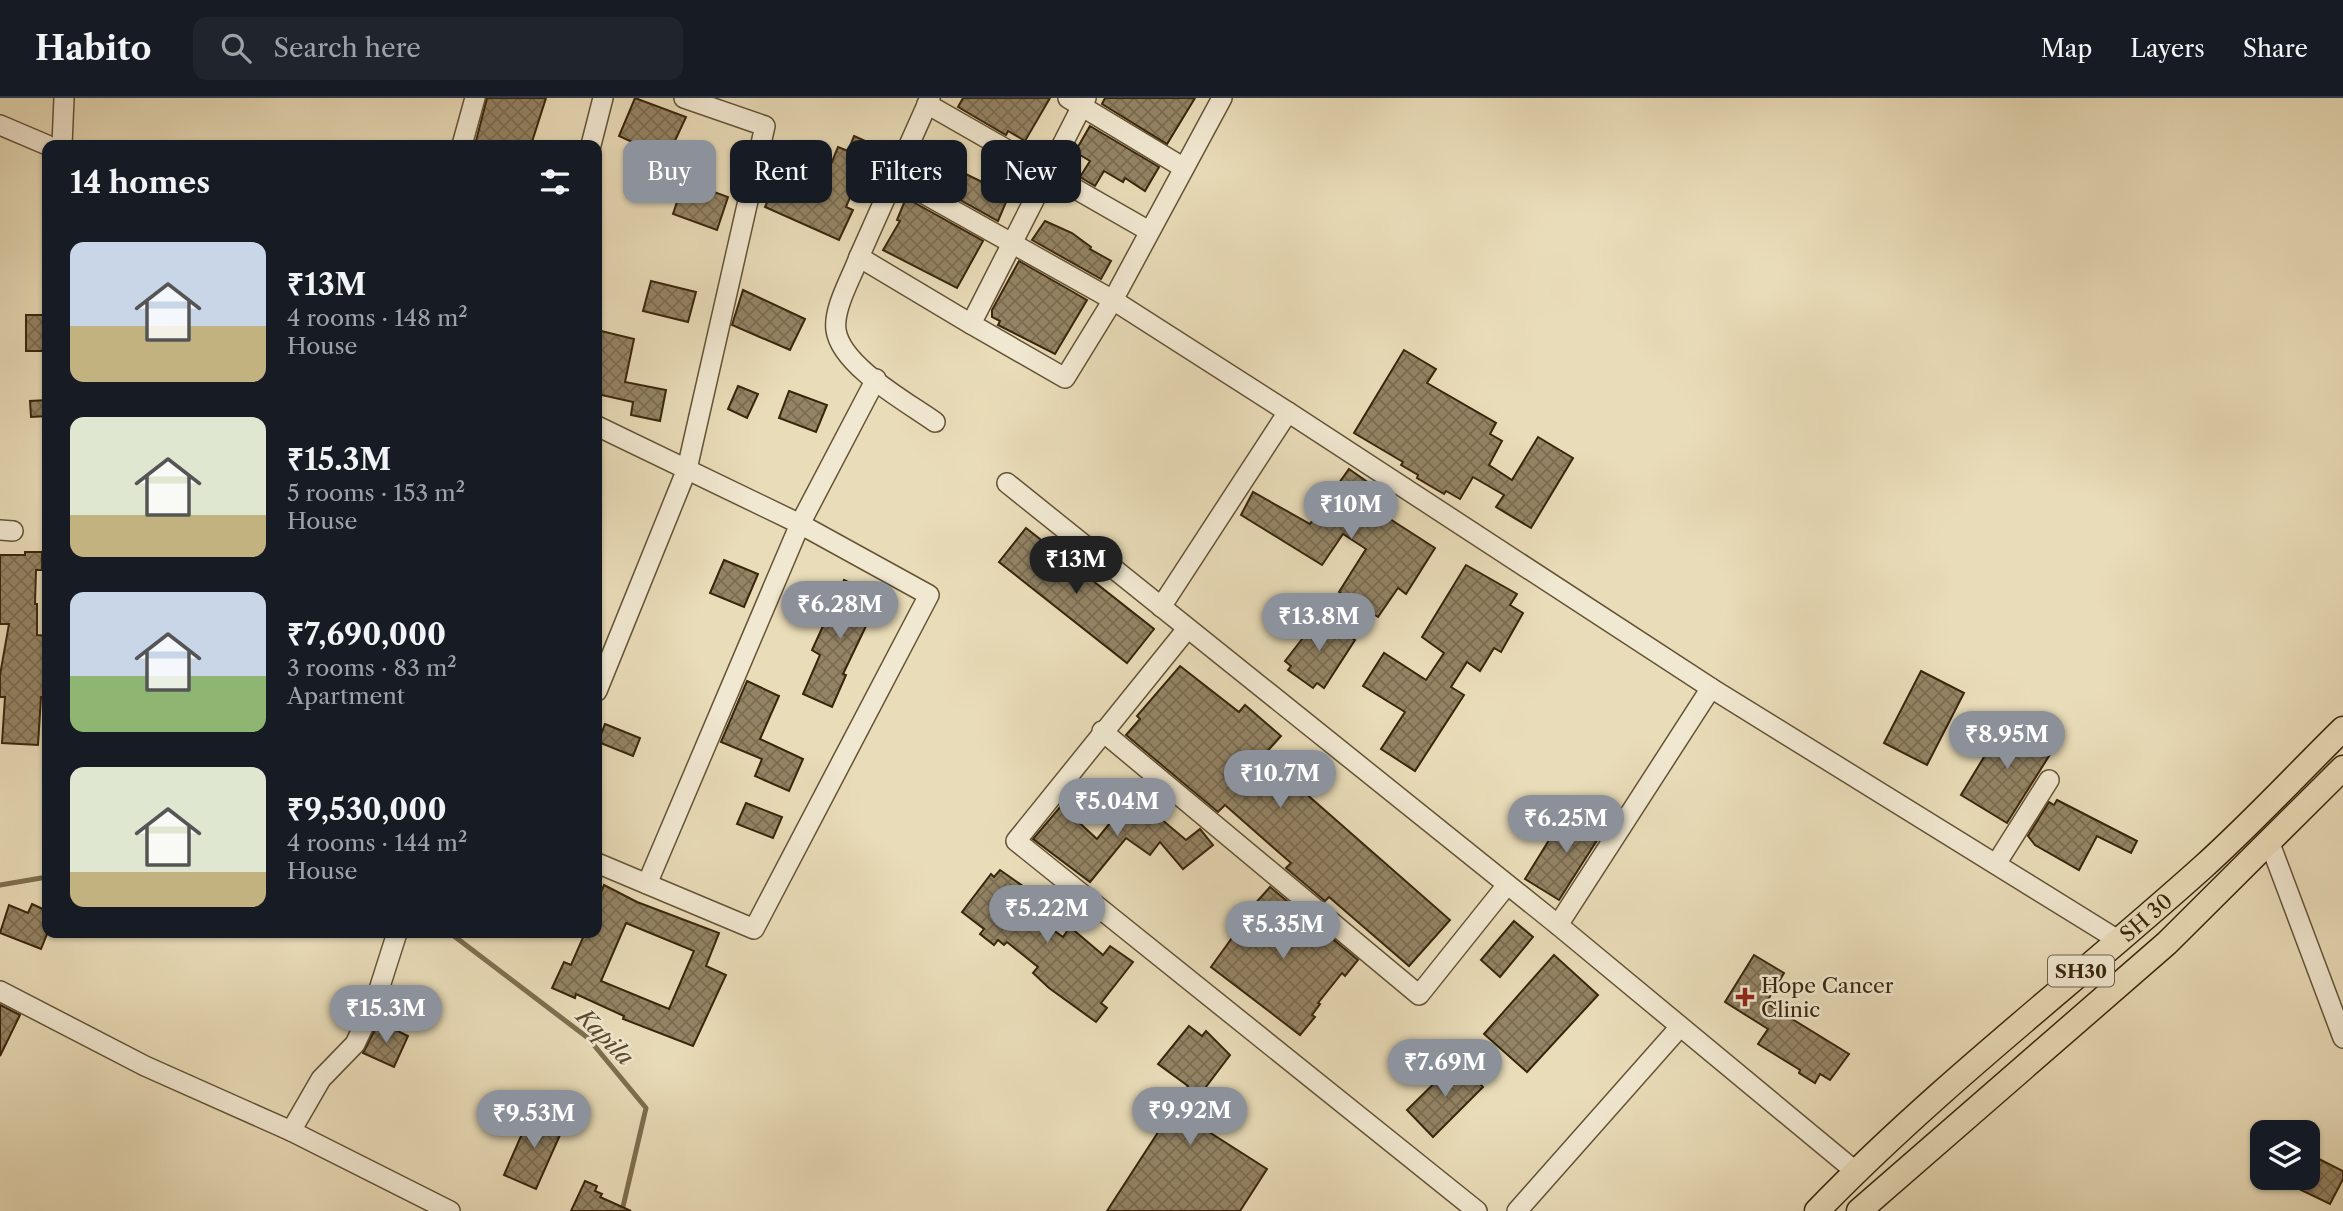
<!DOCTYPE html>
<meta charset="utf-8">
<style>
:root{--surface:#171b24;--page:#20242c;--text:#f1f3f6;--muted:#9ea1a6;--line:#363941;--accent:#8c9099}
body{margin:0;font-family:"Libre Caslon Text",serif;background:var(--page);color:var(--text);height:100vh;display:flex;flex-direction:column;font-size:26px;white-space:nowrap}
*{box-sizing:border-box;margin:0}
p{font-size:23px;color:var(--muted)}
.icon{flex:none;width:38px;height:38px;fill:none;stroke:currentColor;stroke-width:2;stroke-linecap:round;stroke-linejoin:round}
.map{position:relative;flex:1;overflow:hidden}
.sheet{position:absolute;left:42px;top:42px;width:560px;height:798px;display:flex;flex-direction:column;background:var(--surface);border-radius:14px;box-shadow:0 2px 5px #0004}
.sheet>*{flex:none}
.banner{position:absolute;left:623px;top:42px;width:665px;height:63px;display:flex;gap:14px}
.controls{position:absolute;left:2250px;top:1022px;display:grid;gap:14px}
.controls a{display:grid;place-items:center;width:70px;height:70px;border-radius:14px;background:var(--surface);box-shadow:0 2px 5px #0004;font-size:35px}
.price{position:absolute;translate:-50% -60px;padding:0 16px;border-radius:24px;background:var(--accent);color:#fff;font-size:23px;line-height:46px;filter:drop-shadow(0 2px 4px #0008)}
.price::after{content:'';position:absolute;left:50%;top:42px;width:21px;height:16px;margin-left:-10px;background:inherit;clip-path:polygon(0 0,100% 0,50% 100%)}
.price.current{background:#222;color:#fff}
ul{padding:0;list-style:none}
li{display:flex;align-items:center;gap:21px;height:175px;padding:0 28px}
li span{display:grid;place-items:center;flex:none;width:196px;height:140px;border-radius:14px;color:#555}
li>.icon{margin-inline-start:auto}
span .icon{width:84px;height:84px;fill:#fffc;stroke-width:1}
li b{font-size:30px}
h2{display:flex;justify-content:space-between;align-items:center;height:84px;padding:0 28px;font-size:30px}
.chip{padding:0 24px;border-radius:14px;background:var(--surface);box-shadow:0 2px 5px #0004;font-size:24px;line-height:63px}
.chip.current{background:var(--accent);color:#fff}
header{display:flex;align-items:center;gap:42px;box-sizing:border-box;height:98px;padding:0 35px;background:var(--surface);border-bottom:2px solid var(--line)}
header strong{font-size:33px}
nav{display:flex;gap:38px;margin-inline-start:auto;font-size:24px}
.search{width:490px;height:63px;background:var(--page);display:flex;align-items:center;gap:18px;box-sizing:border-box;padding:0 24px;border-radius:14px;color:var(--muted);font-size:26px}
.map>svg:first-child{display:block}
.lines{fill:none;stroke-linecap:round;stroke-linejoin:round}
.stream{stroke:#7e6e4f;stroke-width:5}
.building{fill:url(#building-cross-hatch);stroke:#38250b;stroke-width:2;fill-rule:evenodd}
.minor-casing{stroke:#645336;stroke-width:22}
.major-casing{stroke:#38250b;stroke-width:27}
.minor{stroke:#f1e8d1;stroke-width:19}
.major{stroke:#e9dcb8;stroke-width:24}
.poi-dot{fill:#8f2418;stroke:#f1e8d1;stroke-width:2.5}
.labels{text-anchor:middle;dominant-baseline:central;stroke-width:5;stroke-linejoin:round;paint-order:stroke}
.shield{fill:#f1e8d1;stroke:#706046;stroke-width:2}
.shield-label{font-size:19px;font-weight:bold;fill:#38250b}
.street-label{font-size:21px;fill:#38250b;stroke:#f1e8d1}
.poi-label{font-size:21px;fill:#38250b;stroke:#f1e8d1;text-anchor:start}
.water-label{font-size:23px;font-style:italic;fill:#5b492d;stroke:#f1e8d1}
</style>
<header>
<strong>Habito</strong>
<div class="search"><svg class="icon" aria-label="search" viewBox="0 0 24 24"><circle cx="10" cy="10" r="6"/><path d="M15 15l6 6"/></svg>Search here</div>
<nav><a>Map</a><a>Layers</a><a>Share</a></nav>
</header>
<div class="map">
<svg width="2343" height="1113" viewBox="0 0 2343 1113">
<defs>
<pattern id="building-cross-hatch" width="8" height="8" patternUnits="userSpaceOnUse" patternTransform="scale(1.75)"><rect width="8" height="8" fill="#948465"/><path d="M0 0l8 8M0 8l8-8" fill="none" stroke="#7a6c51"/></pattern>
</defs>
<rect width="100%" height="100%" fill="#e9dcb8"/>
<filter id="stains"><feTurbulence type="fractalNoise" baseFrequency=".00286" numOctaves="4"/><feColorMatrix values="0 0 0 0 .2 0 0 0 0 .09 0 0 0 0 .02 0 0 0 .5 -.17"/></filter>
<radialGradient id="worn" r=".72"><stop offset=".6" stop-color="#630" stop-opacity="0"/><stop offset="1" stop-color="#630" stop-opacity=".3"/></radialGradient>
<g class="lines">
<g class="stream">
<polyline points="0,787 47,779"/>
<polyline points="450,835 588,940 646,1010 622,1113"/>
</g>
</g>
<g class="building">
<polygon points="487,0 546,0 531,47 475,47"/>
<polygon points="635,0 686,19 667,60 619,38"/>
<polygon points="963,0 1050,0 1025,43 1008,33 1006,37 958,9"/>
<polygon points="1105,0 1195,0 1167,46 1102,6"/>
<polygon points="1090,28 1159,69 1145,93 1125,80 1123,84 1104,73 1095,88 1080,79 1090,63 1075,54"/>
<polygon points="854,38 872,46 846,109 853,112 839,142 765,109 778,79 808,92 818,66 829,71 838,49 848,53"/>
<polygon points="941,64 1009,97 998,123 930,85"/>
<polygon points="684,83 728,99 717,132 673,116"/>
<polygon points="906,100 983,143 957,190 883,152 900,123 897,122"/>
<polygon points="1045,123 1072,135 1091,149 1090,151 1111,163 1101,181 1032,142"/>
<polygon points="1019,163 1087,202 1055,256 998,227 1000,223 992,219 992,212"/>
<polygon points="651,183 696,194 688,224 643,213"/>
<polygon points="743,192 805,221 790,252 732,227"/>
<rect x="26" y="217" width="21" height="36"/>
<polygon points="597,232 634,241 625,284 666,292 660,323 631,317 633,304 597,296"/>
<polygon points="1404,252 1436,271 1427,285 1496,325 1490,336 1502,343 1489,367 1512,382 1538,339 1573,360 1531,430 1496,409 1504,397 1473,379 1460,401 1446,393 1444,396 1417,380 1418,377 1401,367 1403,364 1354,335"/>
<polygon points="738,288 758,296 747,320 728,311"/>
<polygon points="789,293 827,307 816,334 779,320"/>
<polygon points="47,302 47,318 31,319 30,303"/>
<polygon points="1349,371 1376,390 1365,405 1435,450 1406,496 1398,490 1378,519 1339,494 1366,451 1343,436 1322,467 1241,417 1253,394 1310,426"/>
<polygon points="1026,430 1154,531 1127,565 999,464"/>
<polygon points="25,454 42,454 42,472 36,472 35,506 37,506 37,537 47,538 47,599 41,599 38,647 2,645 5,599 0,599 0,577 9,526 0,526 0,457 25,457"/>
<polygon points="724,462 758,476 744,509 710,495"/>
<polygon points="1466,467 1517,496 1510,507 1523,515 1501,554 1494,550 1480,573 1467,564 1451,589 1464,597 1415,673 1381,651 1405,614 1363,588 1384,555 1426,582 1444,555 1422,539"/>
<polygon points="844,482 880,499 843,576 846,577 832,609 803,596 820,557 812,552"/>
<polygon points="1320,518 1355,542 1324,590 1317,585 1313,590 1288,572 1291,568 1285,563"/>
<polygon points="1180,568 1239,614 1245,607 1281,638 1263,658 1450,822 1409,868 1329,799 1325,803 1286,770 1291,765 1225,707 1218,714 1126,637 1140,621 1137,618"/>
<polygon points="1921,573 1964,595 1927,667 1884,645"/>
<polygon points="747,583 779,598 760,641 803,661 789,693 755,678 762,661 721,644"/>
<polygon points="2007,621 2054,650 2007,725 1961,697"/>
<polygon points="605,626 640,640 633,658 598,644"/>
<polygon points="1133,697 1141,703 1145,700 1165,717 1161,721 1186,742 1200,731 1213,747 1183,771 1160,744 1150,757 1126,740 1090,784 1033,741 1061,708 1097,741"/>
<polygon points="2057,702 2137,743 2131,755 2097,738 2079,772 2035,747 2028,738 2049,704 2054,707"/>
<polygon points="746,705 782,719 773,740 737,726"/>
<polygon points="1586,712 1608,725 1559,802 1525,781 1559,726 1572,735"/>
<polygon points="1000,772 1040,800 1036,805 1045,812 1038,821 1063,839 1070,829 1103,857 1110,848 1133,864 1101,905 1107,910 1096,924 1049,890 1033,875 1038,869 1007,844 1004,847 998,842 994,847 980,836 984,831 962,814 991,776 994,779"/>
<path d="M604,787l33,17 82,31 -13,33 20,9 -33,71 -70,-27 1,-3 -48,-22 -1,4 -23,-10 12,-26 7,3 14,-32h12v-31zM626,825l68,28 -25,58 -68,-28z"/>
<polygon points="1270,789 1358,862 1345,878 1342,875 1318,905 1320,906 1312,917 1315,919 1300,937 1211,869 1247,819 1245,817"/>
<polygon points="32,806 47,813 47,836 41,851 0,835 9,807 28,815"/>
<polygon points="1514,823 1533,839 1500,879 1481,862"/>
<polygon points="1554,857 1598,897 1527,974 1484,936"/>
<polygon points="1754,857 1784,875 1766,905 1849,956 1830,982 1820,976 1815,985 1799,975 1800,972 1758,946 1768,931 1725,904"/>
<polygon points="0,907 20,917 0,958"/>
<polygon points="379,924 408,938 394,969 363,955"/>
<polygon points="1189,928 1202,938 1206,933 1230,957 1184,1018 1267,1071 1240,1113 1107,1113 1188,988 1158,966"/>
<polygon points="1457,963 1483,989 1433,1039 1407,1012"/>
<polygon points="532,1013 564,1028 536,1091 504,1077"/>
<polygon points="2313,1058 2343,1073 2343,1081 2330,1106 2297,1090 2302,1080 2308,1080 2308,1067"/>
<polygon points="585,1083 597,1088 595,1093 602,1096 600,1099 631,1113 571,1113"/>
</g>
<g class="lines">
<defs>
<g id="minor">
<polyline points="930,0 859,159 971,226"/>
<polyline points="1068,0 1184,70"/>
<polyline points="1086,0 971,226 1065,280 1113,202 1222,0"/>
<polyline points="927,6 1149,133"/>
<polyline points="0,27 47,47"/>
<polyline points="62,47 64,0"/>
<polyline points="462,47 475,0"/>
<polyline points="591,47 603,0"/>
<polyline points="894,79 1113,202 1288,314"/>
<path d="M859,159c-7,20 -26,51 -23,73 5,36 71,72 99,92"/>
<polyline points="597,328 800,426 647,786"/>
<polyline points="1007,385 1558,827 1855,1073"/>
<polyline points="0,432 13,433"/>
<polyline points="1161,509 1288,314 1711,590 2118,842"/>
<polyline points="1187,531 1016,743 1477,1113"/>
<polyline points="597,593 687,371 765,28 684,0"/>
<polyline points="1102,633 1419,897 1507,787"/>
<polyline points="2269,743 2343,940"/>
<polyline points="597,765 754,831 929,497 800,426 876,281"/>
<polyline points="1996,766 2049,682"/>
<polyline points="1558,827 1711,590"/>
<polyline points="0,893 145,968 291,1033 321,981 355,946 375,904 397,835"/>
<polyline points="291,1033 450,1113"/>
<polyline points="1517,1113 1679,930"/>
</g>
<g id="major">
<path id="s1" d="M1817,1113c120,-124 258,-229 386,-344 48,-43 93,-92 140,-138"/>
<polyline points="1859,1113 2167,845 2343,670"/>
</g>
</defs>
<use href="#minor" class="minor-casing"/>
<use href="#major" class="major-casing"/>
<use href="#minor" class="minor"/>
<use href="#major" class="major"/>
</g>
<path class="poi-dot" d="M1741.5 888.5h7v7h7v7h-7v7h-7v-7h-7v-7h7z"/>
<g class="labels">
<rect class="shield" x="2048" y="857.5" width="66" height="31" rx="5"/>
<g class="shield-label">
<text x="2081" y="873">SH30</text>
</g>
<g class="street-label">
<text stroke="none"><textPath href="#s1" startOffset="441">SH 30</textPath></text>
</g>
<g class="poi-label">
<text x="1761" y="887">Hope Cancer<tspan x="1761" dy="24">Clinic</tspan></text>
</g>
<g class="water-label">
<text transform="translate(605 939) rotate(45)">Kapila</text>
</g>
</g>
<rect width="100%" height="100%" filter="url(#stains)"/>
<rect width="100%" height="100%" fill="url(#worn)"/>
</svg>
<div class="controls">
<a><svg class="icon" aria-label="layers" viewBox="0 0 24 24"><path d="M12 4l9 5-9 5-9-5zM3 14l9 5 9-5"/></svg></a>
</div>
<b class="price" style="left:1351px;top:443px">₹10M</b>
<b class="price current" style="left:1076px;top:498px">₹13M</b>
<b class="price" style="left:840px;top:543px">₹6.28M</b>
<b class="price" style="left:1319px;top:555px">₹13.8M</b>
<b class="price" style="left:2007px;top:673px">₹8.95M</b>
<b class="price" style="left:1280px;top:712px">₹10.7M</b>
<b class="price" style="left:1117px;top:740px">₹5.04M</b>
<b class="price" style="left:1566px;top:757px">₹6.25M</b>
<b class="price" style="left:1047px;top:847px">₹5.22M</b>
<b class="price" style="left:1283px;top:863px">₹5.35M</b>
<b class="price" style="left:386px;top:947px">₹15.3M</b>
<b class="price" style="left:1445px;top:1001px">₹7.69M</b>
<b class="price" style="left:1190px;top:1049px">₹9.92M</b>
<b class="price" style="left:534px;top:1052px">₹9.53M</b>
<div class="banner">
<a class="chip current">Buy</a>
<a class="chip">Rent</a>
<a class="chip">Filters</a>
<a class="chip">New</a>
</div>
<section class="sheet">
<h2>14 homes<svg class="icon" aria-label="filters" viewBox="0 0 24 24"><path d="M4 7h16M4 17h16"/><circle cx="9" cy="7" r="2"/><circle cx="15" cy="17" r="2"/></svg></h2>
<ul>
<li><span style="background:linear-gradient(#c9d6e8 60%,#c2b280 0)"><svg class="icon" aria-label="home" viewBox="0 0 24 24"><path d="M3 11l9-7 9 7M6 9v11h12V9"/></svg></span><div><b>₹13M</b><p>4 rooms · 148 m²</p><p>House</p></div></li>
<li><span style="background:linear-gradient(#dfe7d0 70%,#c2b280 0)"><svg class="icon" aria-label="home" viewBox="0 0 24 24"><path d="M3 11l9-7 9 7M6 9v11h12V9"/></svg></span><div><b>₹15.3M</b><p>5 rooms · 153 m²</p><p>House</p></div></li>
<li><span style="background:linear-gradient(#c9d6e8 60%,#8fb573 0)"><svg class="icon" aria-label="home" viewBox="0 0 24 24"><path d="M3 11l9-7 9 7M6 9v11h12V9"/></svg></span><div><b>₹7,690,000</b><p>3 rooms · 83 m²</p><p>Apartment</p></div></li>
<li><span style="background:linear-gradient(#dfe7d0 75%,#c2b280 0)"><svg class="icon" aria-label="home" viewBox="0 0 24 24"><path d="M3 11l9-7 9 7M6 9v11h12V9"/></svg></span><div><b>₹9,530,000</b><p>4 rooms · 144 m²</p><p>House</p></div></li>
</ul>
</section>
</div>
